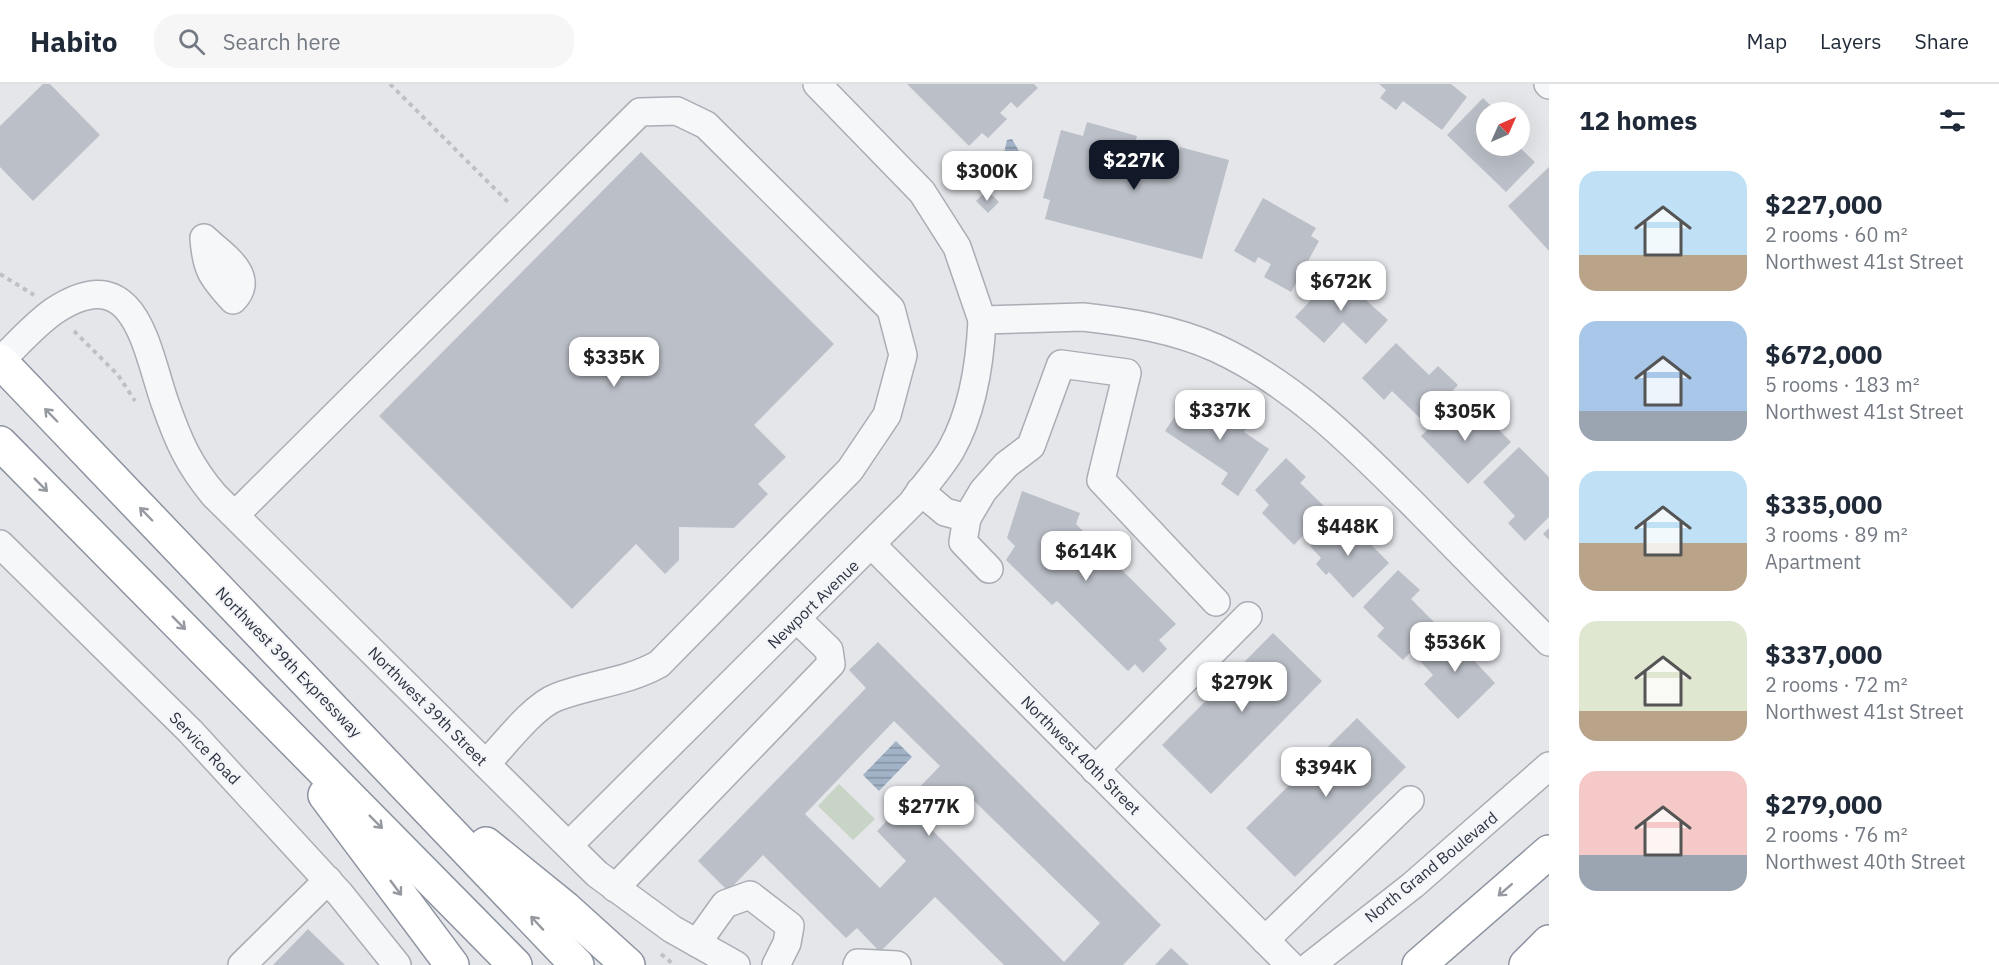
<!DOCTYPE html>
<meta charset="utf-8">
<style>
:root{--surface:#fff;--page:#f6f6f7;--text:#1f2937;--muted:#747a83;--line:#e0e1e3;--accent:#111827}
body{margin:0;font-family:"IBM Plex Sans",sans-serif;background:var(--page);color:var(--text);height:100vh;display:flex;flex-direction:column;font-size:22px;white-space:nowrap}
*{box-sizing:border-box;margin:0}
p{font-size:20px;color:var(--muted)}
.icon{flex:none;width:33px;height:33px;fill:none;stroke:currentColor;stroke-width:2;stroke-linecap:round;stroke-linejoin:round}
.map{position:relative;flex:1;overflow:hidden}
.drawer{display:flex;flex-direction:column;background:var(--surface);width:450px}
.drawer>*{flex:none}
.needle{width:39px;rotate:45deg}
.buttons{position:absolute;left:1476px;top:18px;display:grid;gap:12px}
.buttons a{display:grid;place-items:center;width:54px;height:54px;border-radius:50%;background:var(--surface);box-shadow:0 6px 24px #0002;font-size:30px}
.price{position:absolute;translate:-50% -51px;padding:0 14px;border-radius:12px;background:#fff;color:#222;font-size:20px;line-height:39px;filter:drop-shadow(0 2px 3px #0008)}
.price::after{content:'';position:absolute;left:50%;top:36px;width:18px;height:14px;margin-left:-9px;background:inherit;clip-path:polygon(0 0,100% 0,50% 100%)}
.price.active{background:var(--accent);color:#fff}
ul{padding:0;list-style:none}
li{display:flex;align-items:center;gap:18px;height:150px;padding:0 30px}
li span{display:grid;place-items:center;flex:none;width:168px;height:120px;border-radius:18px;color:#555}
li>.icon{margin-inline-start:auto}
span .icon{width:72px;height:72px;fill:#fffc;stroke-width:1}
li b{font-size:26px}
h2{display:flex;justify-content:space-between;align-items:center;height:72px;padding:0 30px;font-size:26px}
header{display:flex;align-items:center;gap:36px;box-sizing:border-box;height:84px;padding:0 30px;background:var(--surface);border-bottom:2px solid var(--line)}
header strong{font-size:28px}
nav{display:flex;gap:33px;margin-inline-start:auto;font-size:21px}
.search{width:420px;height:54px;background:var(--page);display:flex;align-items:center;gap:15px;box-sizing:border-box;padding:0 21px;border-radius:24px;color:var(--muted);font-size:22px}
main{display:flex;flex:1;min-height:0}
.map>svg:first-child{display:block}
.garden{fill:#c8d4c6}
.water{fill:url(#water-rules)}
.building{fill:#bbbfc7;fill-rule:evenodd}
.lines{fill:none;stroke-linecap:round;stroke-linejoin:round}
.minor-casing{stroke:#a9adb4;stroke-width:30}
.highway-casing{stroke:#8c93a0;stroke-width:36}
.path{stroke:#bec0c5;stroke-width:4;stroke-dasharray:4.5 4.5;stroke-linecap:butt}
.minor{stroke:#f6f7f9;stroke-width:27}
.highway{stroke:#fff;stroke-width:33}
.oneway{stroke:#9699a0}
.labels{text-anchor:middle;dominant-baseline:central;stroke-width:4.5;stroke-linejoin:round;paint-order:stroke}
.street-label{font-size:16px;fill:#2d3341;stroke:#f3f5f8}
</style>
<header>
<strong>Habito</strong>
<div class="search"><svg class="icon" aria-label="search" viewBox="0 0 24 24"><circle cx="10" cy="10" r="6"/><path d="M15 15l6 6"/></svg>Search here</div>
<nav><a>Map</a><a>Layers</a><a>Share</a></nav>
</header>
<main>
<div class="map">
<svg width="1549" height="881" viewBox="0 0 1549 881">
<defs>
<pattern id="water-rules" width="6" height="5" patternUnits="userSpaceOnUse" patternTransform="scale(1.5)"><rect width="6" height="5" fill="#a2b2c7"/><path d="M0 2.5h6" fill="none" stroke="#8491a3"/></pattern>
</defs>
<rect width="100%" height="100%" fill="#e4e6ea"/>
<polygon class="garden" points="839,700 875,735 853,756 818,722"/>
<g class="water">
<polygon points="1012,55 1030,86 1019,101 1020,105 1015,106 1009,97 1007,86 998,79 1004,69 1007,56"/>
<polygon points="896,657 912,673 879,707 863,691"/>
</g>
<g class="building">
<polygon points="43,0 50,0 100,51 33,117 0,83 0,42"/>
<polygon points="907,0 1034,0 1038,4 1017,24 1011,18 1000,29 1007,35 988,54 982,49 969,62"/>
<polygon points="1379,0 1451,0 1467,13 1442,46 1403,17 1396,26 1380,14 1386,6"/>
<polygon points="1483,14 1497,28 1486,28 1486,62 1518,62 1535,78 1506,108 1447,51"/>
<polygon points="1087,38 1137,52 1133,65 1177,77 1180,63 1229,76 1202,175 1045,135 1050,116 1043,114 1061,46 1083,52"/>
<polygon points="641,68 834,260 754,341 786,373 758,400 768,410 734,444 679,443 679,476 665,490 636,460 572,525 379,332"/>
<polygon points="1549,83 1549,167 1508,122"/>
<polygon points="987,106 999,118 988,129 976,117"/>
<polygon points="1263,114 1316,144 1311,152 1319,157 1291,208 1264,193 1271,180 1258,173 1255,179 1234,167"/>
<polygon points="1336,189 1388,236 1366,260 1343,238 1324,259 1295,233"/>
<polygon points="1396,259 1429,291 1438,282 1458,301 1423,337 1392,307 1384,316 1362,294"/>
<polygon points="1188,313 1220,334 1230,320 1253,335 1244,348 1269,365 1238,412 1221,400 1228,389 1165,347"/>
<polygon points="1457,317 1484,345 1491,338 1511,358 1468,400 1421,352"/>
<polygon points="1519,363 1549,393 1549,433 1525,457 1508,439 1515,432 1483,398"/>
<polygon points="1286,374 1306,393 1300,399 1328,426 1294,461 1262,429 1269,421 1255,406"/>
<polygon points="1022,407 1080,429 1076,440 1176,540 1159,556 1167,565 1143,589 1135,580 1128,587 1057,517 1052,521 1006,476 1015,462 1007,454"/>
<polygon points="1342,431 1389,479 1353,514 1329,488 1326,491 1316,480 1321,474 1310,462"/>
<polygon points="1549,444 1549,456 1543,450"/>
<polygon points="1398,486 1420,506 1411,515 1437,541 1403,576 1377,552 1384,544 1363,523"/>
<polygon points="1455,541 1475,562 1468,570 1495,599 1458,635 1424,600 1433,591 1419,576"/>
<polygon points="1273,549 1322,597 1211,710 1162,661"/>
<path d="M878,558l283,283 -38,40h-119l-69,-68 -55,55 -23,-24 -11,10 -83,-83 -35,36 -30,-30 168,-173 -17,-18zM894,637l46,45 -63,65 29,30 -26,27 -75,-74zM967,710l133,129 -36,39 -132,-132z"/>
<polygon points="1357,634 1406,683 1295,793 1246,744"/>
<polygon points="308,845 345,881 273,881"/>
<polygon points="1171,864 1189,881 1155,881"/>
</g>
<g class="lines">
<defs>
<g id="minor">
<path d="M817,0l105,108 35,55 25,73 101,-3c45,5 91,12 133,31 80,37 140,99 202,161 43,44 87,89 131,133"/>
<polyline points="1548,0 1549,1"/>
<path d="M204,154c18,17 53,38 29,62 -21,-23 -27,-31 -29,-62z"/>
<path d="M0,277c17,-16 34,-36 54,-50 82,-54 92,38 111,92 13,37 23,61 49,92l383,379 75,55 64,36"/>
<polyline points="920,407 945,428 967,434 983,407 1006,381 1031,362 1061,280 1127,289 1101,396 1216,518"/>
<path d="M235,431l405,-403 37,-1 29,14 185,184 12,46 -16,60 -37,55 -191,194c-32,18 -68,20 -102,33 -24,9 -53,48 -71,67"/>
<polyline points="967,434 963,458 989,485"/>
<polyline points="0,460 190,647 340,810 397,881"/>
<polyline points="872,461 1290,881"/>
<polyline points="1095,686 1248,532"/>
<path d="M569,761l343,-342c12,-18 28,-34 39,-53 22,-39 29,-86 31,-130"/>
<polyline points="615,804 831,580 829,566 797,535"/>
<polyline points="1265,856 1410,716"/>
<polyline points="697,859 725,820 750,811 790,842 787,859 776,881"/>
<polyline points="242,881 328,796"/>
<polyline points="857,881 858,879 897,881"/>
<polyline points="1311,881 1413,801 1549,682"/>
</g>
<g id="highway">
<polyline points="0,277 577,881"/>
<polyline points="0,359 515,881"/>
<polyline points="325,711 452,881"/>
<polyline points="486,760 565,824 628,881"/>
<polyline points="1419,881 1549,768"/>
<polyline points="1526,881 1549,858"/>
</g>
</defs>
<use href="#minor" class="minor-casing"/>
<use href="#highway" class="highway-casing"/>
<g class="path">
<polyline points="390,0 510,120"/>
<polyline points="0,190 34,211"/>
<polyline points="74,247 118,291 135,317"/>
<polyline points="661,870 674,881"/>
</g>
<use href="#minor" class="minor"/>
<use href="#highway" class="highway"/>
</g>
<defs><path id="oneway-shaft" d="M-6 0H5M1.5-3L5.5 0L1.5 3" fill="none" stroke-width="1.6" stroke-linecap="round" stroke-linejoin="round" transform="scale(1.5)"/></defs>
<g class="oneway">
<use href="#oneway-shaft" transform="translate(51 331) rotate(-134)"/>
<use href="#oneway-shaft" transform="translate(41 401) rotate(45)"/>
<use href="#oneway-shaft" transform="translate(146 430) rotate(-134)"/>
<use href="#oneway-shaft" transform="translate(179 539) rotate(45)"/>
<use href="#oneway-shaft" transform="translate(376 738) rotate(45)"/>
<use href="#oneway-shaft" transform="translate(396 804) rotate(53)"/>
<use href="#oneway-shaft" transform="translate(1505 806) rotate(139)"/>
<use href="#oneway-shaft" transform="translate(537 839) rotate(-133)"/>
</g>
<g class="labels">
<g class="street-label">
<text transform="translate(813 520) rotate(-44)">Newport Avenue</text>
<text transform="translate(289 578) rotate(46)">Northwest 39th Expressway</text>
<text transform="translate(428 622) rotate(45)">Northwest 39th Street</text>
<text transform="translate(205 664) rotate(46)">Service Road</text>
<text transform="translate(1081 671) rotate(45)">Northwest 40th Street</text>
<text transform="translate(1431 783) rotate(-39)">North Grand Boulevard</text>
</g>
</g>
</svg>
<div class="buttons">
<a><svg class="needle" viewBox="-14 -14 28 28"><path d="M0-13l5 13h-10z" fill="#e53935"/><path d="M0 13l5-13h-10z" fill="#747a83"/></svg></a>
</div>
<b class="price active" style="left:1134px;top:107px">$227K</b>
<b class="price" style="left:987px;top:118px">$300K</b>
<b class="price" style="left:1341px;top:228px">$672K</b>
<b class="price" style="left:614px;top:304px">$335K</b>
<b class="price" style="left:1220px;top:357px">$337K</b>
<b class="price" style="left:1465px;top:358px">$305K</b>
<b class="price" style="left:1348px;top:473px">$448K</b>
<b class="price" style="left:1086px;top:498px">$614K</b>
<b class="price" style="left:1455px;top:589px">$536K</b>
<b class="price" style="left:1242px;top:629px">$279K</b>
<b class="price" style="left:1326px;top:714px">$394K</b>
<b class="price" style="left:929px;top:753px">$277K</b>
</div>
<section class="drawer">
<h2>12 homes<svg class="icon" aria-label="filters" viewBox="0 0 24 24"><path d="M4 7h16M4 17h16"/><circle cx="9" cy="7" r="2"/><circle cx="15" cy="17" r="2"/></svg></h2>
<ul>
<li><span style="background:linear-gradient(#bfe0f5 70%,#b9a48a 0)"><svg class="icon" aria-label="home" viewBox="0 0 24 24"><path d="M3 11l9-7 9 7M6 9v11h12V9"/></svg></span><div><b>$227,000</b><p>2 rooms · 60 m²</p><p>Northwest 41st Street</p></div></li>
<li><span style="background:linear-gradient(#a9c7e8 75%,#9aa5b1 0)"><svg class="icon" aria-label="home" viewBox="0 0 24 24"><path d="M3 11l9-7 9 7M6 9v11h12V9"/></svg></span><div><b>$672,000</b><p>5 rooms · 183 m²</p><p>Northwest 41st Street</p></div></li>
<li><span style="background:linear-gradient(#bfe0f5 60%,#b9a48a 0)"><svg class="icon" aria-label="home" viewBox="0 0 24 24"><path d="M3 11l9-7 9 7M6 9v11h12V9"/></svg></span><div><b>$335,000</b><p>3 rooms · 89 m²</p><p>Apartment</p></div></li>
<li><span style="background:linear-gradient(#dfe7d0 75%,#b9a48a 0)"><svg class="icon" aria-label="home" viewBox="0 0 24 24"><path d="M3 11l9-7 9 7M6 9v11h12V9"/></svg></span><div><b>$337,000</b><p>2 rooms · 72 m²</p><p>Northwest 41st Street</p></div></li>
<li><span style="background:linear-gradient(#f6c9c9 70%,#9aa5b1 0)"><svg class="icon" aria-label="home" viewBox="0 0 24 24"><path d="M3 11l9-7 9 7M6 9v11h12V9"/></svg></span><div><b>$279,000</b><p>2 rooms · 76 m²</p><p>Northwest 40th Street</p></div></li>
</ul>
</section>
</main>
